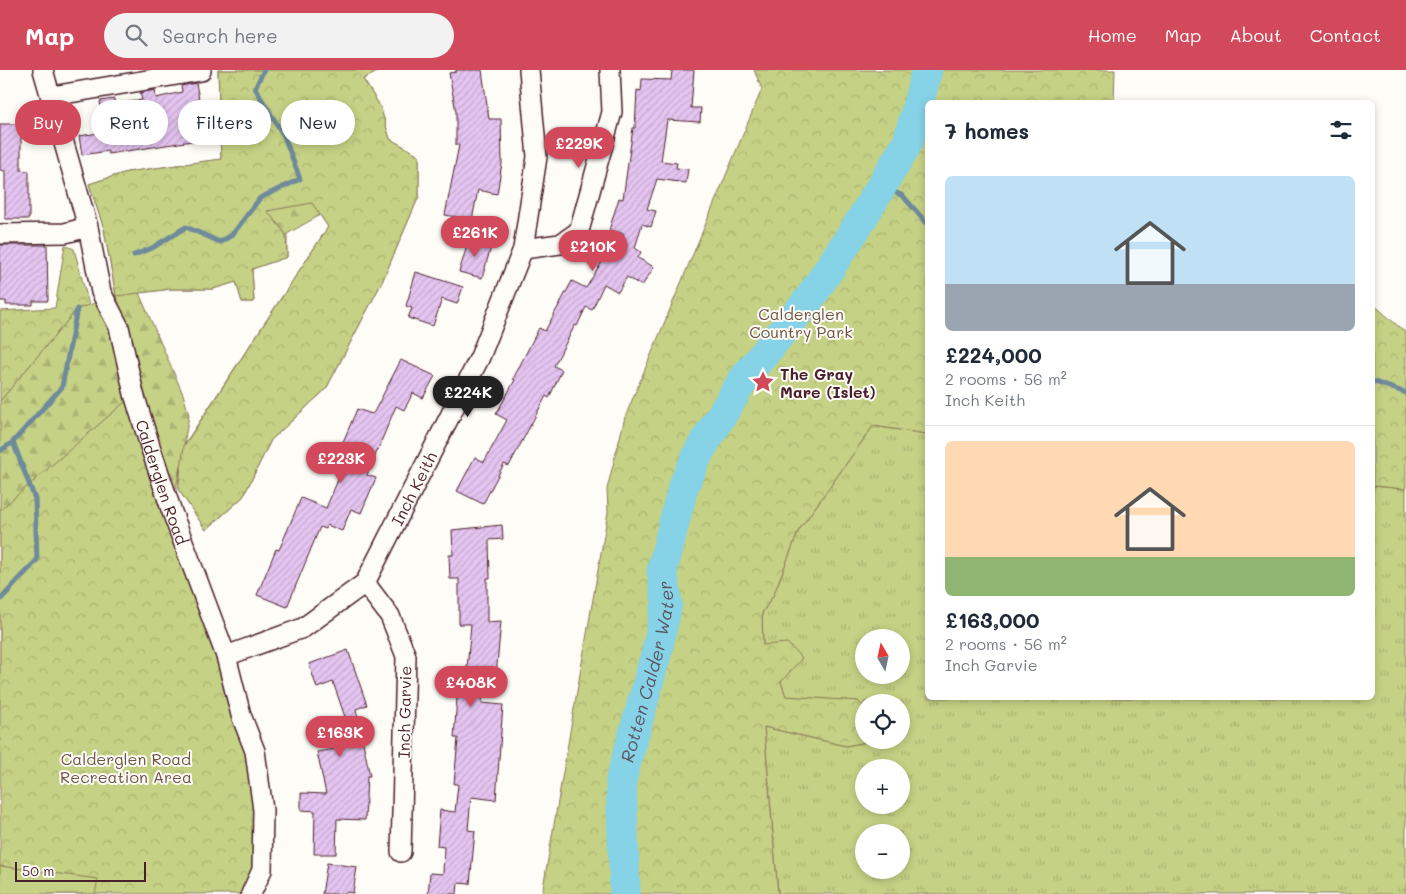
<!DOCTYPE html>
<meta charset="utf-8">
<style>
:root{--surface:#fff;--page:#f2f2f3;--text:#1f2937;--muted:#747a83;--line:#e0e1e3;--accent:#d1495b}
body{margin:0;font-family:Mali,sans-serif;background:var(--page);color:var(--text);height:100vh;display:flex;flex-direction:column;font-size:19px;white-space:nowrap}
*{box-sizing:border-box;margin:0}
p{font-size:16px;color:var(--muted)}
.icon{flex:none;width:28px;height:28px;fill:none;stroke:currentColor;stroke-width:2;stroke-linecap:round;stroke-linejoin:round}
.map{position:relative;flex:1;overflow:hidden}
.sheet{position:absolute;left:925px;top:30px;width:450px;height:600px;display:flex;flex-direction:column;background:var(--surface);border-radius:8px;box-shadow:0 2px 8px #0003}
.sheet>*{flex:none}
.top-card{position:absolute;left:15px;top:30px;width:475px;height:45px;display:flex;gap:10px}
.needle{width:32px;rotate:351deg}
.fabs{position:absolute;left:855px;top:559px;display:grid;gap:10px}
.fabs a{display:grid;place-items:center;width:55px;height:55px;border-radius:50%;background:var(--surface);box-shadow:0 2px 8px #0003;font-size:25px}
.scale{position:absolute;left:15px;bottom:12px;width:131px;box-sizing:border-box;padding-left:5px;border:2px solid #4a1f2b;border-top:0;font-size:14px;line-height:18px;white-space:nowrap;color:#4a1f2b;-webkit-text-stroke:4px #fdfcf7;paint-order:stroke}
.price{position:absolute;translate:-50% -42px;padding:0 11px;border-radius:18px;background:var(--accent);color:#fff;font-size:16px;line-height:32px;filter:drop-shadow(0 1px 2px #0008)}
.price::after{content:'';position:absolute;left:50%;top:30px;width:15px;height:11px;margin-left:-8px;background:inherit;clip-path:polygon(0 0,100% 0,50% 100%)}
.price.active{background:#222;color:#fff}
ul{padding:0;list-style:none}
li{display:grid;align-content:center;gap:10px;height:265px;padding:0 20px}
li+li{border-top:1px solid var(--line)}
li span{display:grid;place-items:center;height:155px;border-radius:8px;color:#555}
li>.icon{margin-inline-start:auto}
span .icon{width:90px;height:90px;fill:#fffc;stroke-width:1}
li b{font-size:21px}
h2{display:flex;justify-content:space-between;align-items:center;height:60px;padding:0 20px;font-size:21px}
.pill{padding:0 18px;border-radius:22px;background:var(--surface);box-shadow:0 2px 8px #0003;font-size:18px;line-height:45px}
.pill.active{background:var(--accent);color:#fff}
header{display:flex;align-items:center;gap:30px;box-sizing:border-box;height:70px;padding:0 25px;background:var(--accent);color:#fff}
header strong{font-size:24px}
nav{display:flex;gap:28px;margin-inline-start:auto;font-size:18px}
.search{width:350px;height:45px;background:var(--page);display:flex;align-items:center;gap:12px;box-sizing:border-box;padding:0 18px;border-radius:28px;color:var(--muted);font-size:19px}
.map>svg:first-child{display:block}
.grass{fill:url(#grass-tufts);stroke:#887858;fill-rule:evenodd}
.forest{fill:url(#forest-firs);stroke:#887858;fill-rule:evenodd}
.park{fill:url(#park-crowns);stroke:#887858}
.garden{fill:#c5d184;stroke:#887858}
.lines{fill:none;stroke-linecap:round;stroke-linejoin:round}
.stream{stroke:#6e8a9b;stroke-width:5}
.river{stroke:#86d2e6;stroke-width:31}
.building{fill:url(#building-hatch);stroke:#4a1f2b}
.minor-casing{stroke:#4a1f2b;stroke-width:22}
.minor{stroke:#fdfcf7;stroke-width:19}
.labels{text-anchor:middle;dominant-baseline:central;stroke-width:4;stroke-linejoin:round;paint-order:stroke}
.park-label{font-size:16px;fill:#6f5446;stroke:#fdfcf7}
.poi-label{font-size:16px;font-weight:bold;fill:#4a1f2b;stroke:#fdfcf7;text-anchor:start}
.street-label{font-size:16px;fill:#4a1f2b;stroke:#fdfcf7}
.water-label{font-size:18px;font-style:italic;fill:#5c5563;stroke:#fdfcf7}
</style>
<header>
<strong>Map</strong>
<div class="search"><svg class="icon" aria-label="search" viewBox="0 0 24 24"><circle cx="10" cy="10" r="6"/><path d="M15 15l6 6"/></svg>Search here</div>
<nav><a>Home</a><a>Map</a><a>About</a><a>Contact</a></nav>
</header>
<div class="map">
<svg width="1406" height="824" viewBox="0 0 1406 824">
<defs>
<pattern id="grass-tufts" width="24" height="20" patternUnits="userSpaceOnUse" patternTransform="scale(1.25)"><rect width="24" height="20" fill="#c5d184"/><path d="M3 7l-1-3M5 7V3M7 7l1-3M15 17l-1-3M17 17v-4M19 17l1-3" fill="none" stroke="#abb372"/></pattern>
<pattern id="forest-firs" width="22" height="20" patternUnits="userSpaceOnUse" patternTransform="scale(1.25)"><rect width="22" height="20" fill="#c5d184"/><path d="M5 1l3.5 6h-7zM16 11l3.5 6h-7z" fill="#abb372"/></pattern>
<pattern id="park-crowns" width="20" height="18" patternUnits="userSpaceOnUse" patternTransform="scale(1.25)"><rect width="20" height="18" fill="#c5d184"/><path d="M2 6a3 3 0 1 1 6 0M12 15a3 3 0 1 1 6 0" fill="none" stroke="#abb372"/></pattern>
<pattern id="building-hatch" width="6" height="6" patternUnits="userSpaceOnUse" patternTransform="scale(1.25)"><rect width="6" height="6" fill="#e4c4f0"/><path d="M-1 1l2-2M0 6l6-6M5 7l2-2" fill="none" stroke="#c5a8ce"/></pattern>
</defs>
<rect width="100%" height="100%" fill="#fdfcf7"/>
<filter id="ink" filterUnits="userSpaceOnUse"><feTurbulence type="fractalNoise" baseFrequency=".02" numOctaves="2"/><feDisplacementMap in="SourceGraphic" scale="10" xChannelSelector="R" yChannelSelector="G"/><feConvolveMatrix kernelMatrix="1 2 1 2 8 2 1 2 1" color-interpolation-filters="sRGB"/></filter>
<g filter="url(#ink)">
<path class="grass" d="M873,356l54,8 1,264h444l1,-212 33,3v405h-628l-14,-167 82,19 31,-6h24v-38h-37v5l-6,-6 -72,-4 -5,-15 -18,-36 -1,-33 11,-17 26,-66zM864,568h37v37h-37zM864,698h37v37h-37zM864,762h37v38h-37z"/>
<path class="forest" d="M218,0h163l-18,9 17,27 10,33 29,16v41l-37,86 -56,107 -55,51 -28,57 -37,33 -28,-41 2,-24 -8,47 -172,198v-309l77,-92 39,-13 -12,-67 -15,-45 38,-12 94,-13zM320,145l8,12 -144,218 5,-30 -6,-21 -44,-101 32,-4h42l23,-7 6,20h12l-2,-33 35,-12v-23z"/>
<g class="park">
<polygon points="218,0 381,0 363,9 380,36 390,69 419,85 419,126 382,212 326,319 271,370 243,427 206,460 178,419 184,376 328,157 312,133 267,141 286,164 287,187 252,199 254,232 242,232 236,212 213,219 171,219 116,226 104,159 89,114 127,102 221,89"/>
<polygon points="754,0 1115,0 1114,32 928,32 927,364 873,356 799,460 773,526 762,543 763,575 787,573 802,588 781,612 786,626 858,631 864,637 864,670 877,670 846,676 764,657 778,824 542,824 608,442 607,419 625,347 762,19"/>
<polygon points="65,175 74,179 89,235 77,239 0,331 0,241 55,238"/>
<polygon points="1372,233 1406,263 1406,419 1373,416"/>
<polygon points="134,324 172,442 263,740 251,824 0,824 0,440"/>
</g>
<polygon class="garden" points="0,796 98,809 95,824 0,824"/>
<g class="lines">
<g class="stream">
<polyline points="882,116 903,126 928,155"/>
<polyline points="134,185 152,178 186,157 220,172 232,165 260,128 300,109 284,66 255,18 264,0"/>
<polyline points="1372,311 1406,323"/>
<polyline points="0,381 13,372"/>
<polyline points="0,530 37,490 35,429 13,372 62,317 77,239"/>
</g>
<path class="river" id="s1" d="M625,824l-4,-114 36,-129 10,-48 -5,-32 21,-84 17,-37 45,-73 65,-79 48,-73 50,-83 19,-72"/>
</g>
<g class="building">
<polygon points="456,0 482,0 489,49 501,49 502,93 497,124 478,120 472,150 445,145 459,75 456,75 456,42 449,3 456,2"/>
<polygon points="672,0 694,0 691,38 701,38 700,52 667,50 661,91 677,93 676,98 688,99 686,113 657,109 647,139 656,141 651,157 642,154 635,178 641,182 638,188 654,197 642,216 627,207 618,222 604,214 592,240 586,237 577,256 575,255 554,296 562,300 549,328 546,326 509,396 504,394 483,434 457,421 475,387 484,392 507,350 496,344 515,310 513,309 539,258 545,261 572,211 586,218 609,180 613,182 624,164 609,160 619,128 623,129 633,58 635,58 637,20 641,21 642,9 671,10"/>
<polygon points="196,13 202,46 215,44 218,67 108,84 108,81 82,85 79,66 105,62 100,31 114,29 115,34 142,30 140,23 155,20 156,28 182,22 181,16"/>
<polygon points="0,54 21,54 21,100 29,101 29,149 5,149 5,101 0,100"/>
<polygon points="470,166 485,170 483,175 491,177 482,208 459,202"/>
<polygon points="0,175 47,175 48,231 33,231 33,235 6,235 6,231 0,231"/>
<polygon points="416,202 463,217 457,234 442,229 433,256 408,248 412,238 406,236"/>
<polygon points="401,290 435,306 423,328 413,323 404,340 396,336 367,405 376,408 361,443 351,439 342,461 327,455 326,459 320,457 287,537 257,525 276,479 279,480 301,428 326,438 343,398 331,393 338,378 340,379 357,339 372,344 374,342"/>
<polygon points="502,455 503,469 489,470 490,508 487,508 487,552 501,551 496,606 485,605 482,633 503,635 496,730 471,727 468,760 475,761 470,814 458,813 457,824 428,824 430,803 443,804 444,777 437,776 440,740 455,742 458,714 454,714 458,668 454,668 458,614 454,614 455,598 467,599 471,554 459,554 459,509 450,509 449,485 453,485 452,460"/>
<polygon points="348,580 367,635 356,639 370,706 367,706 365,750 337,749 336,784 314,784 315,741 301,740 301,723 326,724 317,682 341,678 340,673 344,673 340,651 346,650 333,612 317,618 309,594"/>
<polygon points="327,793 357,797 353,823 345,822 345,824 322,824"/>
</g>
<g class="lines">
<defs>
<g id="minor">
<path id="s2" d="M43,0l45,157 13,65 18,35 15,67 16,52 22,66 54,144 15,59 14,36 8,59 -1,60 -11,24"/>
<polyline points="52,26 201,1"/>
<polyline points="0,164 65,163 88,157"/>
<polyline points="523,179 560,174 579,161 612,42 610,0"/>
<polyline points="365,513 390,546 406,586 401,782"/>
<path id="s3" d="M226,586l77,-28 62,-45 115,-226 43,-108 14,-92 -8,-87"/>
</g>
</defs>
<use href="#minor" class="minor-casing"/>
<use href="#minor" class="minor"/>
</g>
</g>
<defs>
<symbol id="sight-bare" viewBox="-9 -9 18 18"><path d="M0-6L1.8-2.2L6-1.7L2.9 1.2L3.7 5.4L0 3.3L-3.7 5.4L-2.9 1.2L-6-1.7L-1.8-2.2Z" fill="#d1495b" stroke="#fdfcf7" stroke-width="2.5" paint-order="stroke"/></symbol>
</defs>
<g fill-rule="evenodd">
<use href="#sight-bare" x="747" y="296" width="32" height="32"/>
</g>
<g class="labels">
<g class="park-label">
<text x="801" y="243">Calderglen<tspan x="801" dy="18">Country Park</tspan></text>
<text x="126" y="688">Calderglen Road<tspan x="126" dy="18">Recreation Area</tspan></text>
</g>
<g class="poi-label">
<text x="780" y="303">The Gray<tspan x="780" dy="18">Mare (Islet)</tspan></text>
</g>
<g class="street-label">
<text stroke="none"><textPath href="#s2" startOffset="430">Calderglen Road</textPath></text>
<text stroke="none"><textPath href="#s3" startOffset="265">Inch Keith</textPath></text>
<text transform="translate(404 642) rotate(-89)">Inch Garvie</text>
</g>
<g class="water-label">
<text stroke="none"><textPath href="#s1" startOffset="226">Rotten Calder Water</textPath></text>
</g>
</g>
</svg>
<div class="fabs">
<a><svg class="needle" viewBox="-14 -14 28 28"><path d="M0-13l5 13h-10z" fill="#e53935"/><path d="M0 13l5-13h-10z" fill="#747a83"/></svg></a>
<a><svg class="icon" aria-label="locate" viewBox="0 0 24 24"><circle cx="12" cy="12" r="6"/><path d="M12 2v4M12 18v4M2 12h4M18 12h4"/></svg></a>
<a>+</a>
<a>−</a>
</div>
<div class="scale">50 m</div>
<b class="price" style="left:579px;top:99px">£229K</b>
<b class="price" style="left:475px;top:188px">£261K</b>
<b class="price" style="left:593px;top:202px">£210K</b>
<b class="price active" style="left:468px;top:348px">£224K</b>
<b class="price" style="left:341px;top:414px">£223K</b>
<b class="price" style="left:471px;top:638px">£408K</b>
<b class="price" style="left:340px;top:688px">£163K</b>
<div class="top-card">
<a class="pill active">Buy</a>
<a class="pill">Rent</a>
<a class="pill">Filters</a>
<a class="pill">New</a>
</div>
<section class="sheet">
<h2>7 homes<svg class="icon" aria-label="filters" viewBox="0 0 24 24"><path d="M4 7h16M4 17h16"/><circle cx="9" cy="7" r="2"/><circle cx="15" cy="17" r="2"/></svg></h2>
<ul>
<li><span style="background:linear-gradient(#bfe0f5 70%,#9aa5b1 0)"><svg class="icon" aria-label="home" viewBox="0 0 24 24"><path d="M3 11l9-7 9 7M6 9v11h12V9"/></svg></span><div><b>£224,000</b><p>2 rooms · 56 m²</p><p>Inch Keith</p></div></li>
<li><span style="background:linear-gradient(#ffd9b3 75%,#8fb573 0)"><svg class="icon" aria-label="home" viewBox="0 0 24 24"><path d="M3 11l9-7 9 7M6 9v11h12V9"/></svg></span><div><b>£163,000</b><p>2 rooms · 56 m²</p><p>Inch Garvie</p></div></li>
</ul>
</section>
</div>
